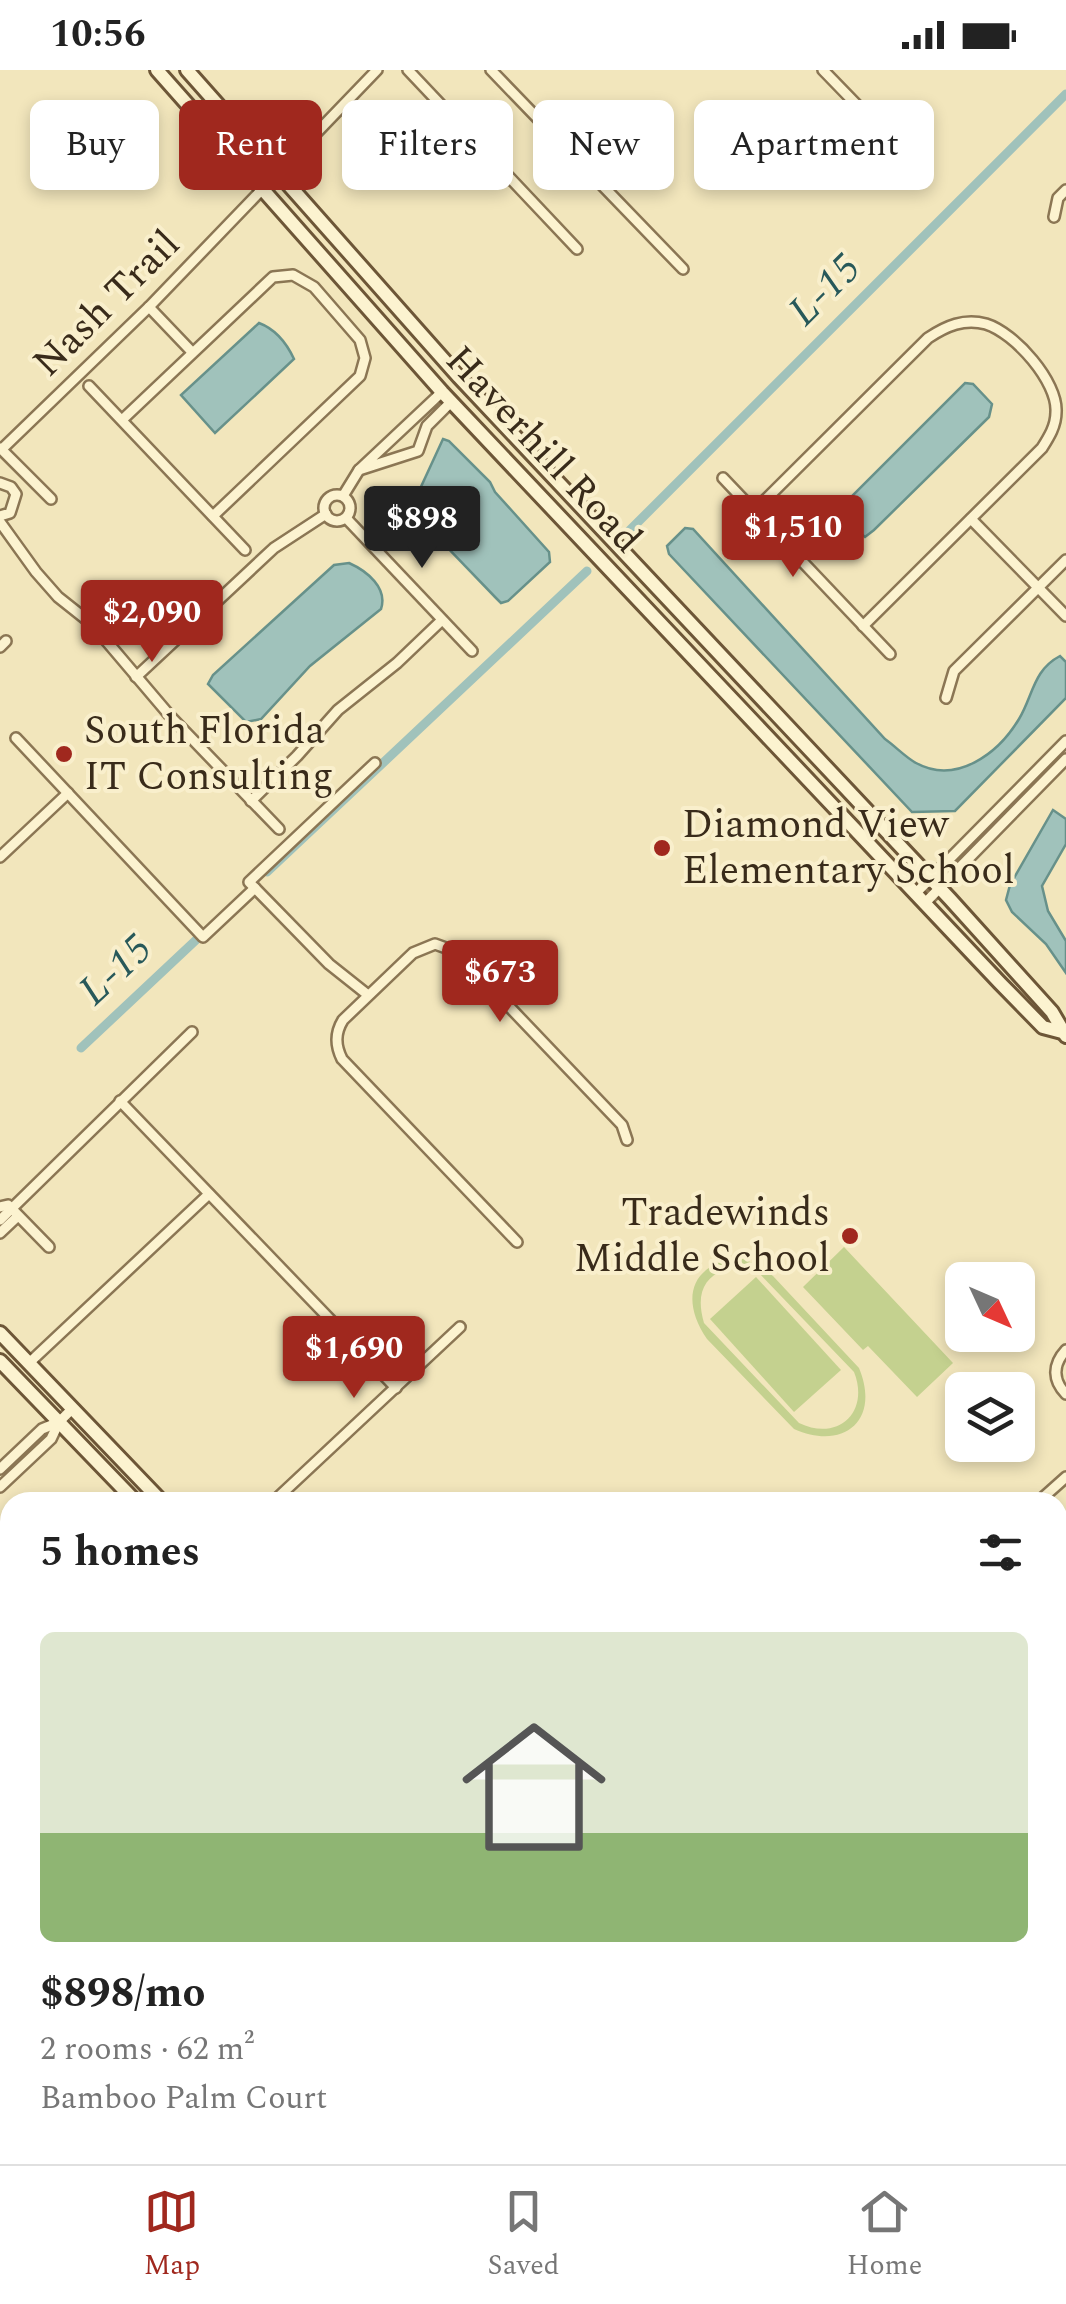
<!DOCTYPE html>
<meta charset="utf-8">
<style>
:root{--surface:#fff;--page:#f2f2f2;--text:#222;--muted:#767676;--line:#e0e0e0;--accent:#a0281e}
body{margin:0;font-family:Spectral,serif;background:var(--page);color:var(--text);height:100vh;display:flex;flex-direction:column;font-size:38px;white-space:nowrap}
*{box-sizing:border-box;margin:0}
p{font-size:32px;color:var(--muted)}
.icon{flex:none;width:55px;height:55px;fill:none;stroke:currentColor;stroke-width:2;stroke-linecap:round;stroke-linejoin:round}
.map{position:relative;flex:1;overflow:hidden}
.panel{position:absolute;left:0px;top:1422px;width:1068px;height:672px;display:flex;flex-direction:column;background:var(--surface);border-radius:30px 30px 0 0;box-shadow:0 5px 15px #0003}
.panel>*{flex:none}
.guide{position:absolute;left:30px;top:30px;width:1008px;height:90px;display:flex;gap:20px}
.needle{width:65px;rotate:134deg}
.fabs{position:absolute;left:945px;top:1192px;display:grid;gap:20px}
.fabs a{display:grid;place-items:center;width:90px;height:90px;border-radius:15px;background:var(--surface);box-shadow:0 5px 15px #0003;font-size:50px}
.price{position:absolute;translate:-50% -85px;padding:0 22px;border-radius:10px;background:var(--accent);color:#fff;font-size:32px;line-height:65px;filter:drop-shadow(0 2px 5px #0008)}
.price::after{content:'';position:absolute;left:50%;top:60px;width:30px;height:22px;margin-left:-15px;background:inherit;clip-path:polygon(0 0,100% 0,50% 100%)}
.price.active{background:#222;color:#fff}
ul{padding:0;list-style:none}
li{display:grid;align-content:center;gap:20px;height:530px;padding:0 40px}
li+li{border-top:2px solid var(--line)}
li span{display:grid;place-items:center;height:310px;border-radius:15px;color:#555}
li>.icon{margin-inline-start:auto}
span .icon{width:180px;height:180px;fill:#fffc;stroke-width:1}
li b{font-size:42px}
h2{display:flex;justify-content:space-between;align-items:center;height:120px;padding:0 40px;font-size:42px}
.tag{padding:0 35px;border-radius:15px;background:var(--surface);box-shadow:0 5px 15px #0003;font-size:35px;line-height:90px}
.tag.active{background:var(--accent);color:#fff}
.status{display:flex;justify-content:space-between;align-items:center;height:70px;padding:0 50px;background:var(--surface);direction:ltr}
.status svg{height:28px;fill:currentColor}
.menu{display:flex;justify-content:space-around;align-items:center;height:140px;border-top:2px solid var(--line);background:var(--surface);font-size:28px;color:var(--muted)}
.menu a{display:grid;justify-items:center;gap:5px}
.menu .active{color:var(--accent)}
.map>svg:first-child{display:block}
.green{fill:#c4d18f;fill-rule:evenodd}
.water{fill:#a0c2bb;stroke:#67918a;stroke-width:2.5}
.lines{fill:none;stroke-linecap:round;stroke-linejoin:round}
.canal{stroke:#a0c2bb;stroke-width:9}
.street-casing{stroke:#8b7654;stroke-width:14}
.secondary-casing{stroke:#6d5637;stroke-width:18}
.street{stroke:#fcf3d0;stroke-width:9}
.secondary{stroke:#fcf3d0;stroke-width:12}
.poi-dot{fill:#a0281e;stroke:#f9efcc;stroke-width:4}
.labels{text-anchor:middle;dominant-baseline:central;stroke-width:8;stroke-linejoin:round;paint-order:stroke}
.street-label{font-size:40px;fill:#392b1a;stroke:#f9efcc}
.poi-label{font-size:40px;fill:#392b1a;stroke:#f9efcc;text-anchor:start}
.water-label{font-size:42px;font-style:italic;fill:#28595a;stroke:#f9efcc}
</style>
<div class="status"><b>10:56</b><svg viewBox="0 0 49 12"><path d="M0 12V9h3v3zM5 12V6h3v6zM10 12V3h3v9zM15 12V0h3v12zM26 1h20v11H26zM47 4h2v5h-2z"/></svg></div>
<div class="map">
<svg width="1066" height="2094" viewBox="0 0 1066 2094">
<rect width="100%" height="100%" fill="#f2e6bc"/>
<g class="green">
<polygon points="844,1177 953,1293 917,1327 868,1276 863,1280 803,1217"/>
<path d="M740,1188l18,7 15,11 86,92c22,53 -16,83 -65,61l-87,-90c-27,-39 -17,-76 33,-81zM742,1196l16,6 96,100c16,40 -16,70 -55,51l-95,-100c-10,-34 3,-53 38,-57z"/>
<polygon points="756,1207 841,1300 794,1342 710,1249"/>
<polygon points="10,1763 10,1927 0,1935 0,1777"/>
</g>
<g class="water">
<path d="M259,253c16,6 28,21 35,36l-79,74 -34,-38z"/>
<polygon points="965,313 973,314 992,334 989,347 874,460 865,467 841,447 843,435"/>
<polygon points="443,369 449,371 490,412 495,422 549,482 550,492 508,531 501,533 496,528 417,446 414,432"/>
<path d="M685,458l8,1 192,210c10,7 20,18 31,24 40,22 82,-9 103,-44 14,-23 14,-49 41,-63l6,6v36l-111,113 -43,1 -243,-258 -2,-8z"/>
<path d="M349,493c18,8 39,25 32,46l-71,57 -49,53 -15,3 -38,-38 5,-9 121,-110z"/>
<polygon points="1053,740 1066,749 1066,774 1042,816 1048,841 1066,871 1066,903 1046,874 1012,842 1006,830 1010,815"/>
</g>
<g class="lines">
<g class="canal">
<polyline points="629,461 1066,24"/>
<polyline points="267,802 587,501"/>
<polyline points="81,978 196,870"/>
<polyline points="1058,1454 1066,1446"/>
<polyline points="353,2094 363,2085"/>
</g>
<defs>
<g id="street">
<polyline points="408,0 577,179"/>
<polyline points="491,0 683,199"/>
<polyline points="823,0 920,100"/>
<polyline points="1054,147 1058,128 1066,120"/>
<polyline points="149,237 192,282"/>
<polyline points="89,316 245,480"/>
<polyline points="442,322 359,400 418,381 427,356 451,332"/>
<polyline points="122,350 273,207 293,205 314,217 360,270 365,288 360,306 213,446"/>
<polyline points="0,378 51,429"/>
<polyline points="2,379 149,237 377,0"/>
<polyline points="723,408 890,584"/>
<polyline points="0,413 11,417 16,424 10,443 0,446"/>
<circle cx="337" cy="438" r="13"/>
<polyline points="343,426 359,400"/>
<path d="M754,441l174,-173c18,-12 36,-20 58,-14 29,9 72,58 70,88 0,14 -7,25 -14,36l-179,178"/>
<polyline points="346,448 472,581"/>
<polyline points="971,449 1066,546"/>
<polyline points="0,452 36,502 58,527 92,554 171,647 279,759"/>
<polyline points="0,577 6,571"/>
<polyline points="136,607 274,478 326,444"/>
<polyline points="946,628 954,601 1066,490"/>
<polyline points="16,668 203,867 255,818"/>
<polyline points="251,731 297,686 338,640 397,593 442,550"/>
<polyline points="0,787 68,723"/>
<polyline points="915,824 1066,671"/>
<polyline points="924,834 1066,689"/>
<polyline points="368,925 329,894 249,812 375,693"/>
<polyline points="120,1031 396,1318"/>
<polyline points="0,1137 8,1135 49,1177"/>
<polyline points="0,1150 192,962"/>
<polyline points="0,1163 18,1146"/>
<path d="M517,1172l-175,-183c-7,-14 -7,-26 1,-39l70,-67 22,-9 22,8 165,173 5,15"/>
<path d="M1066,1280c-14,15 -13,31 0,44"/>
<polyline points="29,1293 209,1124"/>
<polyline points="0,1399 42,1359 59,1352"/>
<polyline points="0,1417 51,1369 59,1352 72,1339"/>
<polyline points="273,1432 460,1257"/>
<polyline points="1038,1432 1066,1407"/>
<polyline points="0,1543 10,1557"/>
<polyline points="1058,1665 1066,1673"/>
<polyline points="0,1675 10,1665"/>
<polyline points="0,2050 10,2045"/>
<polyline points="4,2094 10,2084"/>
</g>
<g id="secondary">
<polyline points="157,0 442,322 1000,913 1043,957 1062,962"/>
<polyline points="187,0 459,307 950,829 1052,942 1066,966"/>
<polyline points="0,1263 162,1432"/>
<polyline points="0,1291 136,1432"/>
<polyline points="767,2085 776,2094"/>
<polyline points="783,2085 793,2094"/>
</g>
</defs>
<use href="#street" class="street-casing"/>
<use href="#secondary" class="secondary-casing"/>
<use href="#street" class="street"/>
<use href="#secondary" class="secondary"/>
</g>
<g class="poi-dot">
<circle cx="64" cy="684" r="10"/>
<circle cx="662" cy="778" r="10"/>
<circle cx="850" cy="1166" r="10"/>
</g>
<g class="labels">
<g class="street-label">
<text transform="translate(107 234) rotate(-45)">Nash Trail</text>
<text transform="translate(543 380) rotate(47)">Haverhill Road</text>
</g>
<g class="poi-label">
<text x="84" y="661">South Florida<tspan x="84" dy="46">IT Consulting</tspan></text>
<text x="682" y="755">Diamond View<tspan x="682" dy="46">Elementary School</tspan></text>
<text x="830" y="1143" text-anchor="end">Tradewinds<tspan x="830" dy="46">Middle School</tspan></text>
</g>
<g class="water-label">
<text transform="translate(825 220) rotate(-45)">L-15</text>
<text transform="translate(116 900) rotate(-43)">L-15</text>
</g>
</g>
</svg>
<div class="fabs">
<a><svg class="needle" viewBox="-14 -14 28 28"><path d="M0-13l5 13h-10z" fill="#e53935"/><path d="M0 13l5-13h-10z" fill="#767676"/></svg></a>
<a><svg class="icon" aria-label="layers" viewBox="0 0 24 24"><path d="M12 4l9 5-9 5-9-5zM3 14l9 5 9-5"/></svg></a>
</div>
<b class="price active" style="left:422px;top:501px">$898</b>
<b class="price" style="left:793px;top:510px">$1,510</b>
<b class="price" style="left:152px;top:595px">$2,090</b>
<b class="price" style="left:500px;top:955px">$673</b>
<b class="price" style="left:354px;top:1331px">$1,690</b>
<div class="guide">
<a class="tag">Buy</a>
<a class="tag active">Rent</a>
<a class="tag">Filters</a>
<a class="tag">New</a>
<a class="tag">Apartment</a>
</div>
<section class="panel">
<h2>5 homes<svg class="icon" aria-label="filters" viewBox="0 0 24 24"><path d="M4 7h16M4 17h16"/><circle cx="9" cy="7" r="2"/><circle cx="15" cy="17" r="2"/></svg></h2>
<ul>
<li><span style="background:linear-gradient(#dfe7d0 65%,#8fb573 0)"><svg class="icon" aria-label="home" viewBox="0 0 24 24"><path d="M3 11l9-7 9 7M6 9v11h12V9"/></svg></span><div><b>$898/mo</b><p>2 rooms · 62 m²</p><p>Bamboo Palm Court</p></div></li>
</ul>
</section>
</div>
<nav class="menu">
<a class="active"><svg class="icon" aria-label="map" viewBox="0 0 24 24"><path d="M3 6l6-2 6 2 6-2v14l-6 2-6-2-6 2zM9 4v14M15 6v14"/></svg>Map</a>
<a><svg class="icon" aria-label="saved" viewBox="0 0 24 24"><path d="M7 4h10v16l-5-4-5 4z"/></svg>Saved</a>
<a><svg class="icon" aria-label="home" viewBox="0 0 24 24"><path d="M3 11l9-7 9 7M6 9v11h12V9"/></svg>Home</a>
</nav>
